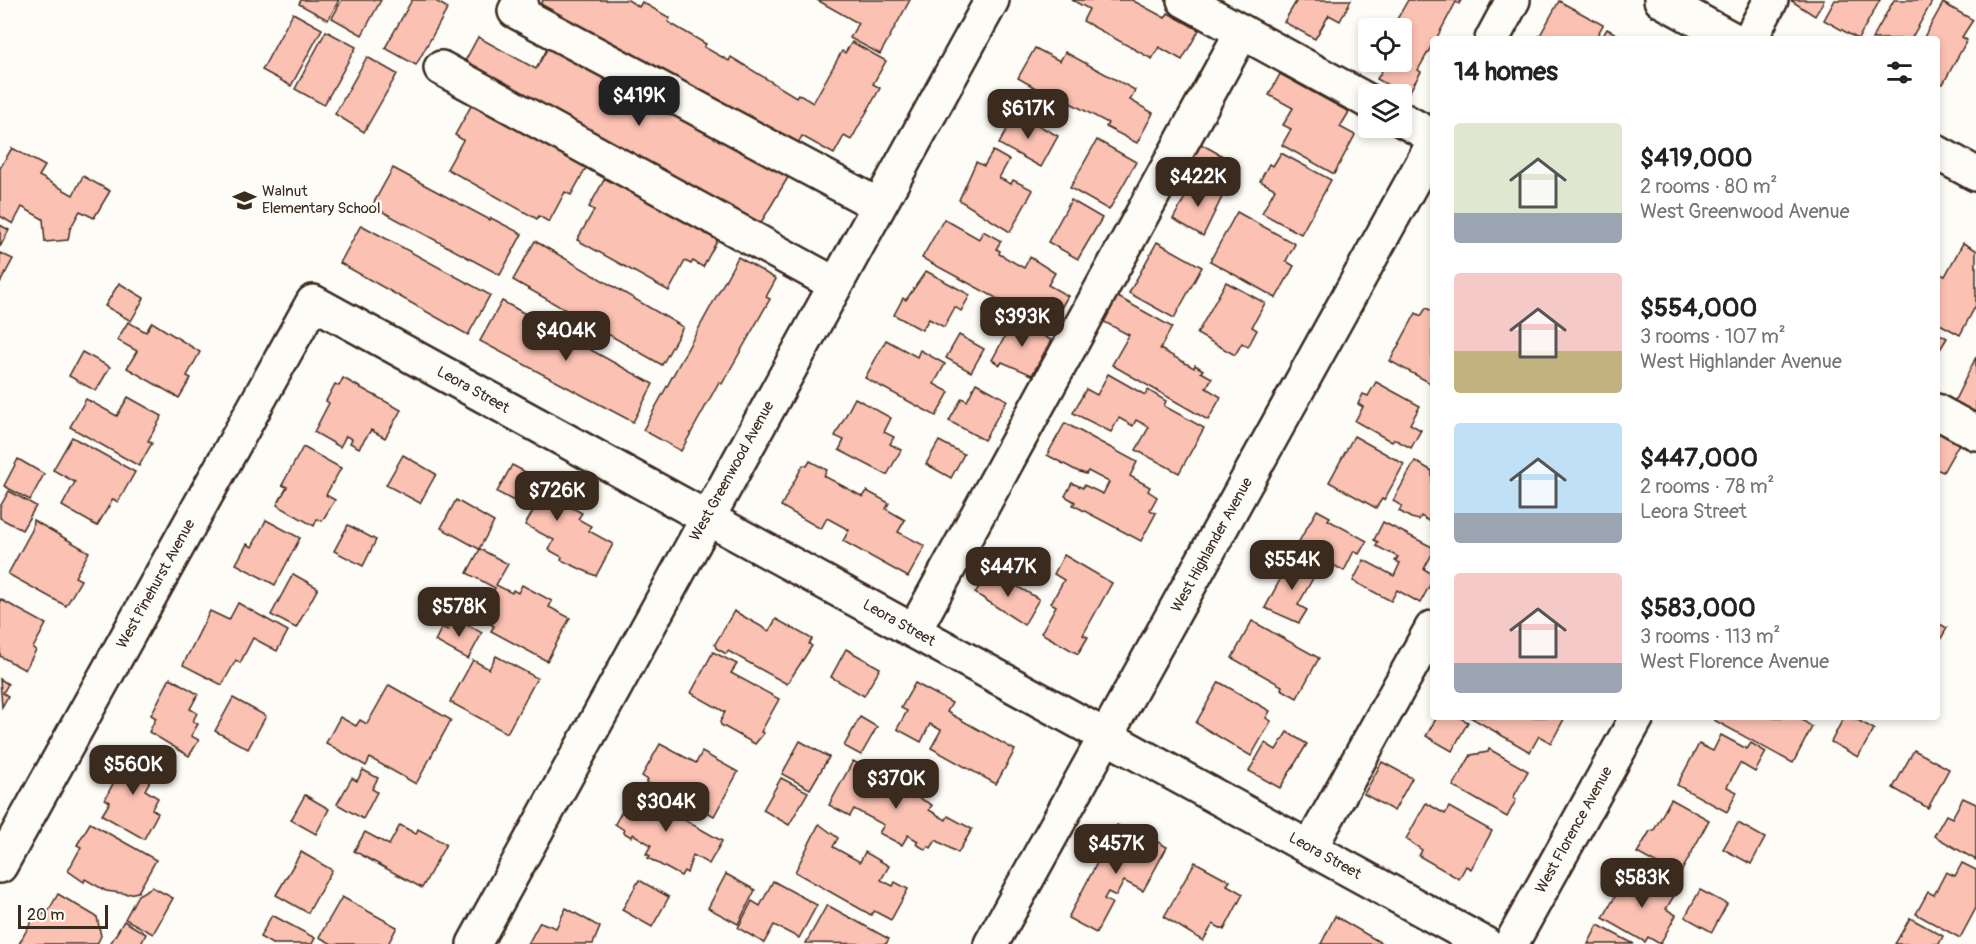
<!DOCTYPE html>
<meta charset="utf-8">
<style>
:root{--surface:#fff;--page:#f6f6f6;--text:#222;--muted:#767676;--accent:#3b2a1e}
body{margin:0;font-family:Pangolin,sans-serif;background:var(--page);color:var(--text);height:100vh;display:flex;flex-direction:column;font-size:22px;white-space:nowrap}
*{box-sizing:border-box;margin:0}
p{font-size:20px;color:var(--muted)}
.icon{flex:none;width:33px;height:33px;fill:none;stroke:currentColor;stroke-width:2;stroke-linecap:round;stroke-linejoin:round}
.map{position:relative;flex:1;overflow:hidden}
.panel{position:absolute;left:1430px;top:36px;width:510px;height:684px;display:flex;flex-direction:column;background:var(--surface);border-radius:6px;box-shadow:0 3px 9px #0003}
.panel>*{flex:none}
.controls{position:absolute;left:1358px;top:18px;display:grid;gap:12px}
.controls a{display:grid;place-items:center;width:54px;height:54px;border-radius:6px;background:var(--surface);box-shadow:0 3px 9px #0003;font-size:30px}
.scale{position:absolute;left:18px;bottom:15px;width:90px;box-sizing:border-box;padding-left:6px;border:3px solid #3b2a1e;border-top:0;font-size:16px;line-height:21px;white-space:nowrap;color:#3b2a1e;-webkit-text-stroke:4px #fdfcf7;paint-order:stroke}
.price{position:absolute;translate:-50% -51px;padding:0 14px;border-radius:12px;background:var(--accent);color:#fff;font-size:20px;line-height:39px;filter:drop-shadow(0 2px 3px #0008)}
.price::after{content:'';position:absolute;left:50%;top:36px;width:18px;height:14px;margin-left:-9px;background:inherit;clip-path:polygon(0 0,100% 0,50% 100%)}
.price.active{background:#222;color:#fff}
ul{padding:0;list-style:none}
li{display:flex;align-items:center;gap:18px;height:150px;padding:0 24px}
li span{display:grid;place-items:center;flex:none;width:168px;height:120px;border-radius:6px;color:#555}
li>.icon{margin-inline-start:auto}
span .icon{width:72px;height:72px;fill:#fffc;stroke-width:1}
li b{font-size:26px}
h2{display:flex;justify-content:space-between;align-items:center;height:72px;padding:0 24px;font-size:26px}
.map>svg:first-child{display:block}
.building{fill:#fbc1b2;stroke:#3b2a1e;stroke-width:1.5}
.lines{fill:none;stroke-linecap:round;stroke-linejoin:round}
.minor-casing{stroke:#3b2a1e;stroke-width:38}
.minor{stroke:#fdfcf7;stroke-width:33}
.labels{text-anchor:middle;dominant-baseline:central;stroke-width:5;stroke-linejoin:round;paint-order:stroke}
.poi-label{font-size:15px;fill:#3b2a1e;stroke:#fdfcf7;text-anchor:start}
.street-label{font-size:15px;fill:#3b2a1e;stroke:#fdfcf7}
</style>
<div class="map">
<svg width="1976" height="944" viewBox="0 0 1976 944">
<rect width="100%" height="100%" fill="#fdfcf7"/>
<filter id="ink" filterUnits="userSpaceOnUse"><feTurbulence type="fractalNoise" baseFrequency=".0167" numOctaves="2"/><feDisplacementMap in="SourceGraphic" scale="12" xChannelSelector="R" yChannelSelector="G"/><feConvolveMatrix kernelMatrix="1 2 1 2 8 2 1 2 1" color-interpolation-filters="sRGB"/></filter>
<g filter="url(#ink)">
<g class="building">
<polygon points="301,0 339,0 328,20 299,4"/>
<polygon points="342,0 381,0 362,35 332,18"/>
<polygon points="412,0 434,0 448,8 416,65 385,48"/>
<polygon points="543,0 628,0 639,7 642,2 670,18 668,22 706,44 704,47 729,61 731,57 796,97 798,94 813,103 842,51 845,53 852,42 886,61 873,84 880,88 851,140 844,136 834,154 802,136 795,149 597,39 599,36 567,19 566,22 537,11"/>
<polygon points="817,0 910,0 880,54 850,38 858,23"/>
<polygon points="1072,0 1132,0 1165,18 1168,13 1199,30 1182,60 1159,47 1152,59 1083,21 1089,9"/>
<polygon points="1297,0 1351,0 1340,21 1329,15 1315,39 1284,22"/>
<polygon points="1408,0 1461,0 1459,4 1456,2 1436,39 1432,39 1432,45 1418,70 1421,72 1407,96 1377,79 1387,62 1401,62 1401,28 1392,28"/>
<polygon points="1790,0 1824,0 1815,16"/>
<polygon points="1835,0 1880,0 1858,39 1824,20"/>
<polygon points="1894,0 1933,0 1911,39 1872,39"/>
<polygon points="1559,1 1603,25 1595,39 1538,39"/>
<polygon points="1943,3 1973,20 1962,37 1967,40 1943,84 1936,81 1936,39 1923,39"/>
<polygon points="293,13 322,29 291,86 262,70"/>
<polygon points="1607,29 1626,39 1601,39"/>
<polygon points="326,31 356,47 324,105 295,89"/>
<polygon points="478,37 536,69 551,42 790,174 759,226 464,63"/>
<polygon points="1035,48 1060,61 1065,52 1135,90 1130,100 1153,113 1137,143 1106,127 1108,123 1050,92 1048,95 1018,78"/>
<polygon points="367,57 397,74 364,132 335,114"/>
<polygon points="1280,74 1349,112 1340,127 1355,135 1334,174 1282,145 1291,129 1283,125 1293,108 1269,95"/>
<polygon points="476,97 587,166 571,195 565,192 549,222 539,216 537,219 447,169 463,140 455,135"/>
<polygon points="1016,113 1058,136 1041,167 999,144"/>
<polygon points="1097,140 1136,162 1109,210 1070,188"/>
<polygon points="1201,144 1230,160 1215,187 1186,171"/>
<polygon points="12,148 45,166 39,176 73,195 83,176 110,191 94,218 80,211 70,229 68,240 45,242 43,219 22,207 13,224 0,216 0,168"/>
<polygon points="993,151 1009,160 999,178 1011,184 1013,180 1033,190 1010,232 959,200 976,162 984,166"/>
<polygon points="1281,153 1331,180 1301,234 1262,213 1275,189 1260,181 1269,164 1273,166"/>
<polygon points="393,168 490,220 491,218 522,234 500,275 372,206"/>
<polygon points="609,171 718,239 703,267 693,261 691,264 685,261 669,291 577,240 594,210 589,207"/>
<polygon points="1194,181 1222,197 1203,236 1173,219"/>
<polygon points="1071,200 1102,218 1078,259 1048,242"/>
<polygon points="1237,212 1295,244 1286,261 1294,266 1276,298 1210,261"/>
<polygon points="944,219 979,239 983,231 1001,241 996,249 1000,251 999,254 1024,268 1030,257 1055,273 1048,285 1068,296 1050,327 922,258"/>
<polygon points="0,225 9,230 0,247"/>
<polygon points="361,225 490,295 468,335 340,263"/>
<polygon points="535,241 683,327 662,365 513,280"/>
<polygon points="1157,242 1202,267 1174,318 1129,293"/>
<polygon points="1963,243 1976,250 1976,305 1960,335 1936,322 1936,276 1938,273 1945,276"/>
<polygon points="0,253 13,259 0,283"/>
<polygon points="738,257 776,279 766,297 770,299 722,384 719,382 681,451 643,430"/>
<polygon points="926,271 970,295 961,311 955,307 944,327 929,319 922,330 894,315 903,298 906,300"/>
<polygon points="1226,282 1265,303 1252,327 1257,330 1248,347 1242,343 1235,355 1197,334"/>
<polygon points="119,283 144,298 131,321 105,306"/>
<polygon points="1109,292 1172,327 1160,349 1194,368 1195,365 1203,370 1201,372 1212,378 1206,388 1221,397 1208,420 1112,365 1129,335 1095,317"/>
<polygon points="502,301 653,384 633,422 480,341"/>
<polygon points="1426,308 1432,311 1432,384 1390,361 1416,313 1421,316"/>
<polygon points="1014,320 1051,340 1032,375 1002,362 1000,365 992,360"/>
<polygon points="128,322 146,332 152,322 200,352 187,376 191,378 179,398 127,368 137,351 117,340"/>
<polygon points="1936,332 1947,338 1936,356"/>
<polygon points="959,335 984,349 971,372 946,358"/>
<polygon points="886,340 917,357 920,350 945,364 934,384 949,392 936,416 865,378"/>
<polygon points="82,352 110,367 96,391 69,376"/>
<polygon points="1976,357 1976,414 1954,402"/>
<polygon points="1108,374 1145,395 1148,390 1166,401 1164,406 1204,428 1179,473 1136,450 1149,427 1136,420 1133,426 1119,418 1111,432 1073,413 1086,389 1097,395"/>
<polygon points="343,378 401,410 385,438 371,430 359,448 350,443 352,439 346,436 340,447 314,432 329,403 326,401 335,384 339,386"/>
<polygon points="1376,382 1420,406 1410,424 1421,430 1411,448 1394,439 1392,442 1355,421 1363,407 1358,404 1363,394 1368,396"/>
<polygon points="976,383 1007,400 984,440 949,421 962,398 967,401"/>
<polygon points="128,397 162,416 148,441 152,443 139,466 70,427 86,399 117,416"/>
<polygon points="855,398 891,418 884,432 894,437 890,444 901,450 887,475 839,450 844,440 835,436"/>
<polygon points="1065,423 1137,462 1130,476 1150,487 1148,491 1157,497 1150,510 1156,513 1141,541 1073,505 1075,502 1065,496 1072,483 1083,488 1084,485 1103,494 1109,482 1088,471 1086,474 1077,471 1047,455"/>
<polygon points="1936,429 1960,442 1943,472 1936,469"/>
<polygon points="1354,436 1404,464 1384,500 1382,499 1376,508 1329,482"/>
<polygon points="72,437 135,472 118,502 113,499 97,526 62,506 75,482 53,470"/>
<polygon points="939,441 964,454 951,478 926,464"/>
<polygon points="303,447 341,468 326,495 335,500 322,521 317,519 314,526 277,505 287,487 282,485"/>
<polygon points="403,455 436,474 420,503 386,485"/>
<polygon points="18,459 44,474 30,500 4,486"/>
<polygon points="810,461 827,470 824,476 863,497 867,491 889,503 886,509 905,520 898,532 925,546 908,577 843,541 849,530 827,518 821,529 781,506 803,465 807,466"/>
<polygon points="1415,461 1432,471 1432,523 1421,516 1419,520 1411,518 1399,511 1402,506 1393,501"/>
<polygon points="512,465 552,486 548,495 582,513 578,519 591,526 589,531 613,544 596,576 561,560 562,557 549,550 554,540 525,525 533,511 497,492"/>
<polygon points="9,491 36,506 22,530 0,518 0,507"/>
<polygon points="456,500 494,522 479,549 441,528"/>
<polygon points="1317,510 1330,517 1328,520 1367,541 1359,554 1354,551 1344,571 1297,545"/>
<polygon points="33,520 89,552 75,577 81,580 66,606 8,574 32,530"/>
<polygon points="266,520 300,538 275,585 236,564 247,544 252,547"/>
<polygon points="1383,522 1432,547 1432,554 1424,569 1432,574 1432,581 1420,603 1397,590 1391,601 1353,581 1364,560 1394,576 1400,563 1395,561 1398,557 1376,546 1378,542 1374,540"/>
<polygon points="348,525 376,540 363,566 334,551"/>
<polygon points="480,549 508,564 496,585 512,593 513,590 518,593 522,585 552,601 549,607 570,618 547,661 491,631 494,626 479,618 495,588 467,573"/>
<polygon points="1064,555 1112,583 1083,635 1088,637 1078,654 1041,633 1056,606 1051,603 1064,580 1054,574"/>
<polygon points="1292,557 1317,571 1298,605 1307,610 1299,623 1265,608"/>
<polygon points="293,574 318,588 296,628 271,615"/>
<polygon points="987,574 1004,584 1006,580 1039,599 1024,625 975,593"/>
<polygon points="0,599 46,624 33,648 36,650 25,670 0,656"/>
<polygon points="238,603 288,631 277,651 253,638 240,663 236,660 222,685 183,665 210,611 229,620"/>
<polygon points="734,611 769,631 776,619 812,639 809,644 812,646 787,684 728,651 726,654 716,648 715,644"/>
<polygon points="455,617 482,633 468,659 435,641 442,627 448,630"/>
<polygon points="1252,621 1319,658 1297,698 1281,689 1282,686 1232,658"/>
<polygon points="1936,622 1947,628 1936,647"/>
<polygon points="846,649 880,668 864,696 831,677"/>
<polygon points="713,652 737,664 731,673 779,699 761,732 764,733 755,744 721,725 720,722 725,712 691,693"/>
<polygon points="496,656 537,678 507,733 450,702 473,660 489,669"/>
<polygon points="170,678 198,694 190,709 197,713 193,721 198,724 191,736 199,740 189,756 149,732 156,718 151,715"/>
<polygon points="0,679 8,684 3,693 8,696 2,707"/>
<polygon points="1219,682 1270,711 1266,718 1271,721 1251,756 1196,723"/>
<polygon points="915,683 952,703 947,712 1015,750 996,784 931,748 941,730 930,724 921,742 897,729 907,711 901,708"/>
<polygon points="389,685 451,720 416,784 370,758 366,766 326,743 340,717 356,726 360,720 367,724"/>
<polygon points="233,698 266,716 248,749 215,731"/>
<polygon points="860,717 877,727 861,755 844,746"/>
<polygon points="1437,717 1459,717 1468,722 1452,751 1426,736"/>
<polygon points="1470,717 1560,717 1564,719 1551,743 1539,736 1530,752"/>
<polygon points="1716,717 1798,717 1812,727 1793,763 1714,720"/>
<polygon points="1844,717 1852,717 1874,729 1858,757 1831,742"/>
<polygon points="1287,732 1307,744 1280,788 1249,771 1265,743 1276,750"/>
<polygon points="1721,735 1747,749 1751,743 1766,752 1755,772 1740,763 1727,787 1737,792 1727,812 1677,785 1699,744 1713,751"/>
<polygon points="800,741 829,757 810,789 782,774"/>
<polygon points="660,744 696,763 702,752 738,772 714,816 659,786 646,783 648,780 642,776"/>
<polygon points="1489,749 1528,771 1513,798 1516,800 1507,817 1453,786 1471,755 1488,752"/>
<polygon points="1914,750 1949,769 1928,808 1893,788"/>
<polygon points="130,751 158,766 145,790 158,798 152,809 158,813 144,839 102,815 110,802 105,799"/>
<polygon points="853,761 932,805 929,810 946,820 948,816 972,829 958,853 936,840 931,848 928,846 926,850 916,844 918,841 908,835 902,845 879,833 884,825 854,809 850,816 829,805"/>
<polygon points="1382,762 1412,778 1394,811 1364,794"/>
<polygon points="363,770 378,778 372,789 377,792 363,819 337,804 352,778 357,781"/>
<polygon points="781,778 808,792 789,825 763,810"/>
<polygon points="633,791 646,799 651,792 669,802 665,809 722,841 709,864 693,855 687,873 684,871 681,876 648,858 650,856 646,854 651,845 633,834 631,837 623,832 624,830 615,824"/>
<polygon points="305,795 329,809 316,834 291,820"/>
<polygon points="1963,798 1976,804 1976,860 1934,836 1946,815 1952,818"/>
<polygon points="1671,799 1709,820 1679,876 1637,853 1650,831 1654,830"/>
<polygon points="1426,803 1445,814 1449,807 1492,831 1471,869 1466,866 1459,879 1419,856 1422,850 1406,839"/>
<polygon points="90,823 156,860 138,892 128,894 106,891 85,879 84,882 68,871 81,847 77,845"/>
<polygon points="1738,823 1765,838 1751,864 1723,849"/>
<polygon points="819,824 838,838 833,847 860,862 865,852 889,866 881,880 893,886 895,882 908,889 891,920 874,911 871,915 795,872"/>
<polygon points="400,825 416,834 418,829 446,844 422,888 354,851 365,832 389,845"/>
<polygon points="1117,825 1142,839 1145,835 1167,847 1143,891 1124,881 1116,896 1108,892 1104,899 1112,903 1096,933 1068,918"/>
<polygon points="301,852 332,870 308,913 276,895"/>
<polygon points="1195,862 1230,881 1227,885 1243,894 1224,930 1213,924 1203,941 1164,917"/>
<polygon points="1962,863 1976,870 1976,908 1960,938 1916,914 1928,892 1934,895 1946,872 1955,876"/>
<polygon points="1636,872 1675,894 1666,909 1676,915 1660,944 1648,937 1645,942 1603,918 1625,879 1630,882"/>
<polygon points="726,874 755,890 738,924 708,908"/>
<polygon points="639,880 669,897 652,927 622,910"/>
<polygon points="773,881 817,905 799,938 774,925 764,943 738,928 752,901 760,906"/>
<polygon points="152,887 173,898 153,934 125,919 138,895"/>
<polygon points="1700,890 1727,904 1712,932 1685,917"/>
<polygon points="58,894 97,917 101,936 97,944 19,944 35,915 40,918 43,913 46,915"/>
<polygon points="342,897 397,927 388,944 332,944 319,937"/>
<polygon points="827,905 889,939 886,944 806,943"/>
<polygon points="566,908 600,927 593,944 528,944 540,922 556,928"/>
<polygon points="272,915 315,938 312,944 272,944 260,937"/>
<polygon points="1335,916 1383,944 1321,944"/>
<polygon points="1910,918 1943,936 1939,944 1895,944"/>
<polygon points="124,921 146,934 141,944 110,944"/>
<polygon points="1598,925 1634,944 1588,944"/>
</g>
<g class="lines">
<defs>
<g id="minor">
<polyline points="521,0 515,11 878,205"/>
<polyline points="1184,0 1368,101"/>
<polyline points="1661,0 1732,39"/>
<polyline points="1492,39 1513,0"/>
<polyline points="1750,39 1771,0"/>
<polyline points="441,68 835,284"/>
<polyline points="1401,119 1432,136"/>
<polyline points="1936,152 1976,174"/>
<polyline points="1936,411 1976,433"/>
<polyline points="914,631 1242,32"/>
<polyline points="1310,848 1432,628"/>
<polyline points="0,866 313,302 1485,944"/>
<polyline points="474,944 992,0"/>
<polyline points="991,944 1432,146"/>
<polyline points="1511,944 1637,717"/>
</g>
</defs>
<use href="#minor" class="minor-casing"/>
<use href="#minor" class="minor"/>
</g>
</g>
<defs>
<symbol id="school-bare" viewBox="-9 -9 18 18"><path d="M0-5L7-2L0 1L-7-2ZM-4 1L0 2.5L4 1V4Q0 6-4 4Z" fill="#3b2a1e" stroke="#fdfcf7" stroke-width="2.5" paint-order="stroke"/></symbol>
</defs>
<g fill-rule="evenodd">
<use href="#school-bare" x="228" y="184" width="33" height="33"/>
</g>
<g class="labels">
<g class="poi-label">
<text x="262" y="191">Walnut<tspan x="262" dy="17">Elementary School</tspan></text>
</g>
<g class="street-label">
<text transform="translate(473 390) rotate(29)">Leora Street</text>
<text transform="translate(732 471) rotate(-61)">West Greenwood Avenue</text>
<text transform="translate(1212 545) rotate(-61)">West Highlander Avenue</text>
<text transform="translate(156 584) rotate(-61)">West Pinehurst Avenue</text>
<text transform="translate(899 623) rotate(29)">Leora Street</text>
<text transform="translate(1574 830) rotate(-61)">West Florence Avenue</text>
<text transform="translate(1325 856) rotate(29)">Leora Street</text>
</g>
</g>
</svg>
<div class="controls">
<a><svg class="icon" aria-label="locate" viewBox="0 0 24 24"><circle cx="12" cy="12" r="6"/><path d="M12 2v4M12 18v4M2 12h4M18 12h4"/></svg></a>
<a><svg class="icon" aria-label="layers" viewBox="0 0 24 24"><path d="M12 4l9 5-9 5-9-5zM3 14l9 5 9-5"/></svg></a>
</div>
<div class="scale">20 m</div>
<b class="price active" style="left:639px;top:127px">$419K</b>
<b class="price" style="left:1028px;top:140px">$617K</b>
<b class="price" style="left:1198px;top:208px">$422K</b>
<b class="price" style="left:1022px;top:348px">$393K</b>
<b class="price" style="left:566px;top:362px">$404K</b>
<b class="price" style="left:557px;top:522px">$726K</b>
<b class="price" style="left:1292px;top:591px">$554K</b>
<b class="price" style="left:1008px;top:598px">$447K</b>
<b class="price" style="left:459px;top:638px">$578K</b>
<b class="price" style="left:133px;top:796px">$560K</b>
<b class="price" style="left:896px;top:810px">$370K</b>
<b class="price" style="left:666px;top:833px">$304K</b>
<b class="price" style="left:1116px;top:875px">$457K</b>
<b class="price" style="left:1642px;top:909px">$583K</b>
<section class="panel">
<h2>14 homes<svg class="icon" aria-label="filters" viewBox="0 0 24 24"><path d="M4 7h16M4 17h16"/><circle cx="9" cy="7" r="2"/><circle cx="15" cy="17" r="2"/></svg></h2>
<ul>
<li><span style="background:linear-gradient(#dfe7d0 75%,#9aa5b1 0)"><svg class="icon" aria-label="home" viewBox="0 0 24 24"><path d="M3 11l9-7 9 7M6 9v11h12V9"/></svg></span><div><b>$419,000</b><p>2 rooms · 80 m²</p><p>West Greenwood Avenue</p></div></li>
<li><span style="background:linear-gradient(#f6c9c9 65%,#c2b280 0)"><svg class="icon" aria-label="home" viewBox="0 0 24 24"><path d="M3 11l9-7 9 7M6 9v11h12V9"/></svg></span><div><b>$554,000</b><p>3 rooms · 107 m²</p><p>West Highlander Avenue</p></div></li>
<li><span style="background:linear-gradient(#bfe0f5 75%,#9aa5b1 0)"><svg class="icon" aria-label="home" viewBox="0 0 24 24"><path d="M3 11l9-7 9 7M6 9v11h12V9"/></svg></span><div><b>$447,000</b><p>2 rooms · 78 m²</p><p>Leora Street</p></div></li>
<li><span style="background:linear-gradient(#f6c9c9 75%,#9aa5b1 0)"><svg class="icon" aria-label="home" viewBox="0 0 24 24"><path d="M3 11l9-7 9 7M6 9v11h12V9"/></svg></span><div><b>$583,000</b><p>3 rooms · 113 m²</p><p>West Florence Avenue</p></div></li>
</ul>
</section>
</div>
